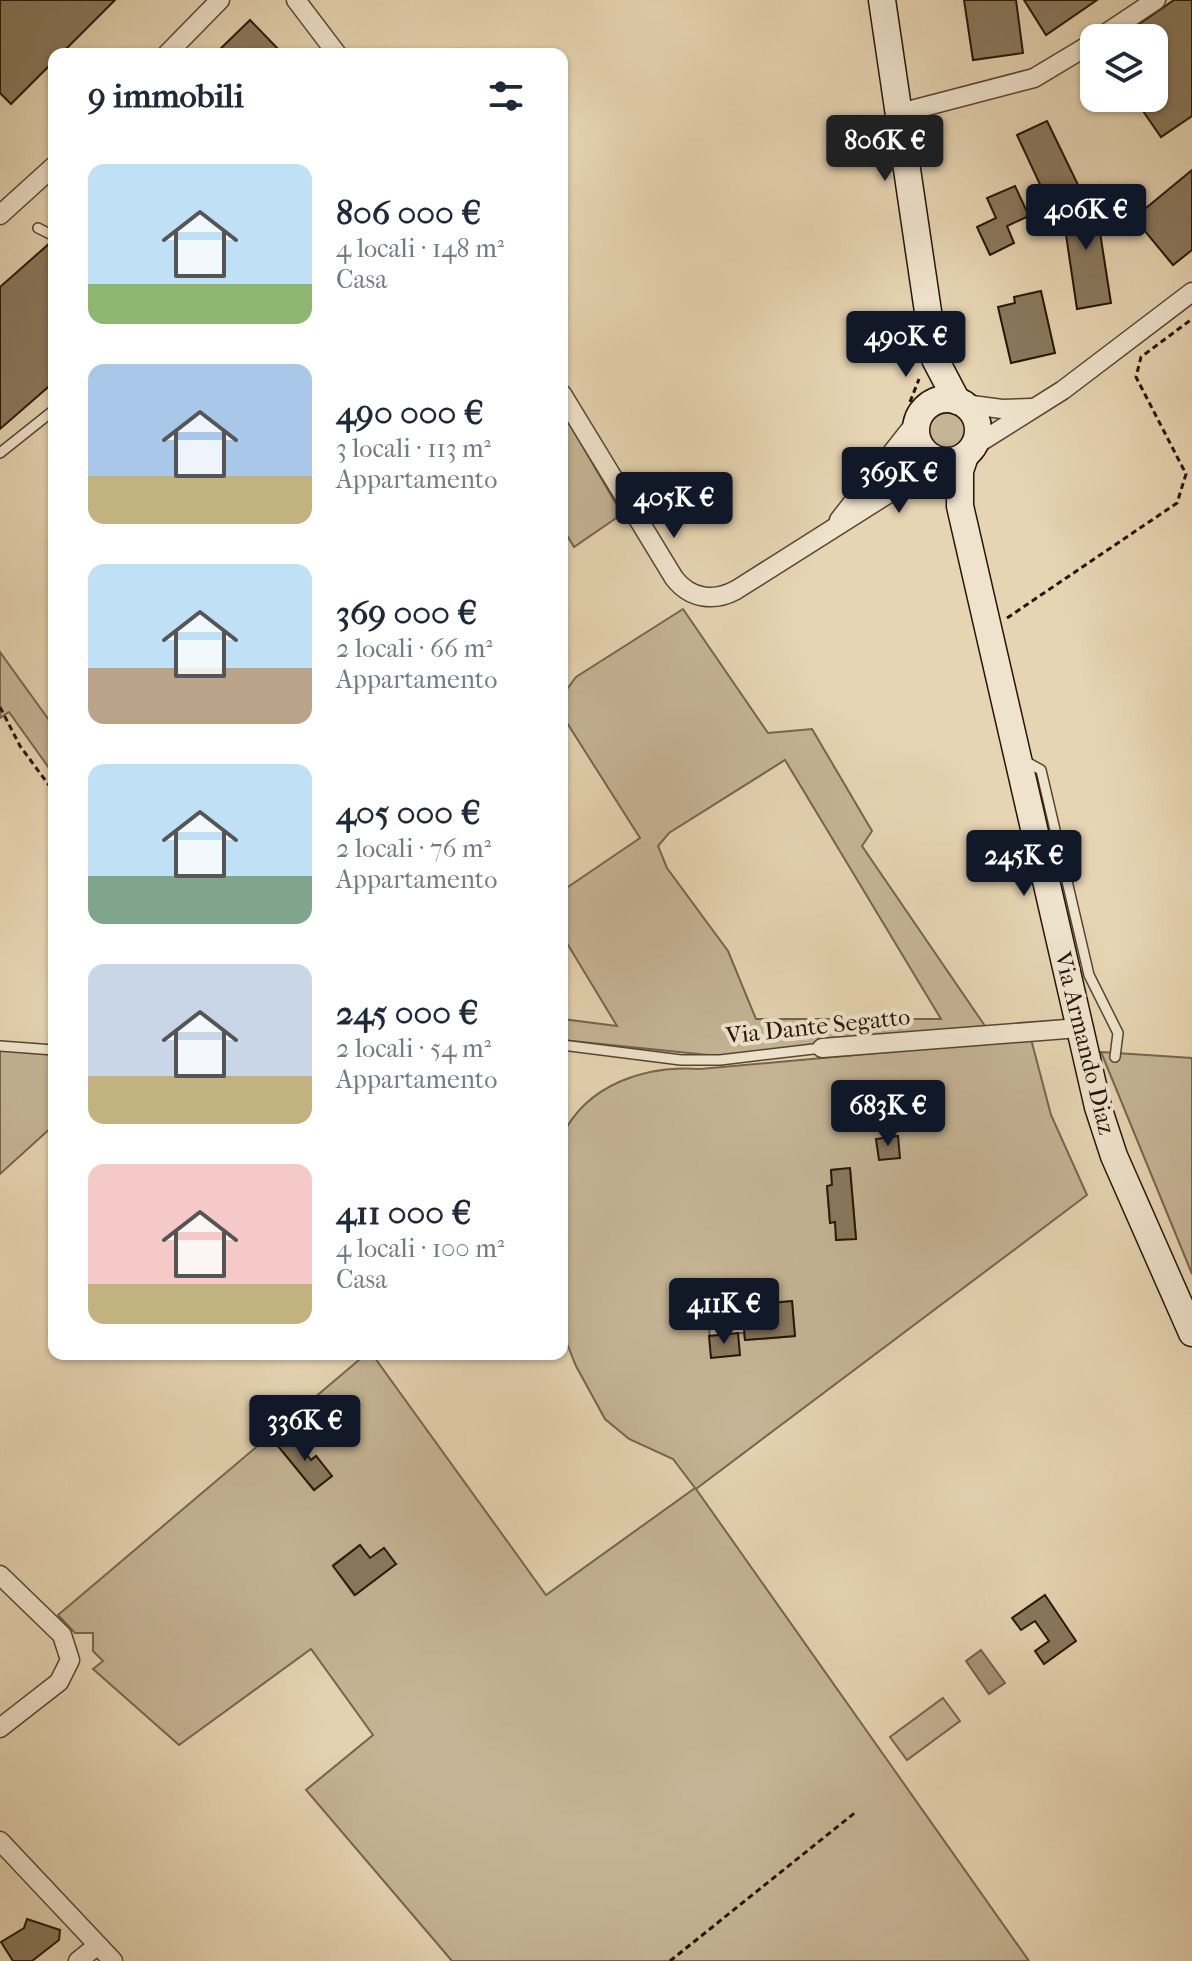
<!DOCTYPE html>
<html lang="it">
<meta charset="utf-8">
<style>
:root{--surface:#fff;--page:#f6f6f7;--text:#1f2937;--muted:#747a83;--accent:#111827}
body{margin:0;font-family:"IM FELL French Canon",serif;background:var(--page);color:var(--text);height:100vh;display:flex;flex-direction:column;font-size:30px;white-space:nowrap}
*{box-sizing:border-box;margin:0}
p{font-size:26px;color:var(--muted)}
.icon{flex:none;width:44px;height:44px;fill:none;stroke:currentColor;stroke-width:2;stroke-linecap:round;stroke-linejoin:round}
.map{position:relative;flex:1;overflow:hidden}
.side{position:absolute;left:48px;top:48px;width:520px;height:1312px;display:flex;flex-direction:column;background:var(--surface);border-radius:16px;box-shadow:0 2px 6px #0004}
.side>*{flex:none}
.tools{position:absolute;left:1080px;top:24px;display:grid;gap:16px}
.tools a{display:grid;place-items:center;width:88px;height:88px;border-radius:16px;background:var(--surface);box-shadow:0 2px 6px #0004;font-size:40px}
.price{position:absolute;translate:-50% -68px;padding:0 18px;border-radius:8px;background:var(--accent);color:#fff;font-size:26px;line-height:52px;filter:drop-shadow(0 2px 4px #0008)}
.price::after{content:'';position:absolute;left:50%;top:48px;width:24px;height:18px;margin-left:-12px;background:inherit;clip-path:polygon(0 0,100% 0,50% 100%)}
.price.active{background:#222;color:#fff}
ul{padding:0;list-style:none}
li{display:flex;align-items:center;gap:24px;height:200px;padding:0 40px}
li span{display:grid;place-items:center;flex:none;width:224px;height:160px;border-radius:16px;color:#555}
li>.icon{margin-inline-start:auto}
span .icon{width:96px;height:96px;fill:#fffc;stroke-width:1}
li b{font-size:34px}
h2{display:flex;justify-content:space-between;align-items:center;height:96px;padding:0 40px;font-size:34px}
.map>svg:first-child{display:block}
.green{fill:#c5b495;stroke:#76654e;stroke-width:2;fill-rule:evenodd}
.water{fill:#a59378;stroke:#72614a;stroke-width:2}
.building{fill:#8a795f;stroke:#261606;stroke-width:2}
.lines{fill:none;stroke-linecap:round;stroke-linejoin:round}
.lane-casing{stroke:#564631;stroke-width:12}
.street-casing{stroke:#564631;stroke-width:21}
.secondary-casing{stroke:#261606;stroke-width:29}
.path{stroke:#261606;stroke-width:3;stroke-dasharray:6 4;stroke-linecap:butt}
.lane{stroke:#efe3cd;stroke-width:9}
.street{stroke:#efe3cd;stroke-width:18}
.secondary{stroke:#efe3cd;stroke-width:26}
.labels{text-anchor:middle;dominant-baseline:central;stroke-width:8;stroke-linejoin:round;paint-order:stroke}
.street-label{font-size:24px;fill:#261606;stroke:#efe3cd}
</style>
<div class="map">
<svg width="1192" height="1961" viewBox="0 0 1192 1961">
<rect width="100%" height="100%" fill="#e6d4b2"/>
<filter id="stains"><feTurbulence type="fractalNoise" baseFrequency=".0025" numOctaves="4"/><feColorMatrix values="0 0 0 0 .2 0 0 0 0 .09 0 0 0 0 .02 0 0 0 .5 -.17"/></filter>
<radialGradient id="worn" r=".72"><stop offset=".6" stop-color="#630" stop-opacity="0"/><stop offset="1" stop-color="#630" stop-opacity=".3"/></radialGradient>
<g class="green">
<polygon points="562,411 622,514 574,547 562,527"/>
<circle cx="947" cy="431" r="18"/>
<path d="M683,609l85,124 44,-4 60,102 -10,15 123,180 -267,30 -156,-16v-21l55,7 -55,-91v-44l78,-53 -78,-123 3,-23 11,-15zM785,760l156,259h-185l-28,-68 -61,-83 -9,-22 11,-13z"/>
<polygon points="0,652 54,727 54,775 9,712 0,718"/>
<path d="M1031,1039l20,76 36,80 -391,294 333,472h-577l-146,-171 67,-55 -62,-86 -132,96 -86,-76 10,-8 -10,-10v-18h-18l-17,-18 308,-261h6l174,241 149,-107 -22,-29 -44,-20 -24,-20 -29,-53 -14,-35v-195c25,-52 84,-71 138,-67zM850,1168l6,70 -19,2 -2,-18h-5l-3,-36 5,-1 -1,-15zM792,1301l3,35 -50,4 -1,-7h-6l-26,24 -5,-50zM291,1435l20,25 5,-4 15,20 -17,14 -36,-45zM360,1545l10,13 26,6 -42,31 -21,-30z"/>
<polygon points="54,1041 54,1125 0,1174 0,1047 41,1049"/>
<polygon points="1101,1052 1192,1058 1192,1274"/>
<polygon points="943,1698 960,1721 907,1760 890,1737"/>
</g>
<polygon class="water" points="981,1650 1005,1683 989,1694 966,1661"/>
<g class="building">
<polygon points="0,0 115,0 61,54 54,54 54,61 11,104 0,93"/>
<polygon points="964,0 1016,0 1023,53 973,60"/>
<polygon points="1024,0 1097,0 1046,35"/>
<polygon points="1174,0 1192,0 1192,116 1161,137 1134,98 1154,98 1154,38 1119,38"/>
<polygon points="250,20 283,54 215,54"/>
<polygon points="1047,121 1081,191 1050,206 1017,135"/>
<polygon points="1192,170 1192,250 1173,265 1134,218"/>
<polygon points="1015,186 1029,216 1007,226 1014,243 990,255 977,227 996,218 987,198"/>
<polygon points="1094,194 1111,303 1077,309 1061,201"/>
<polygon points="51,242 54,382 0,429 0,287"/>
<polygon points="1041,291 1055,353 1011,363 998,307 1015,303 1014,297"/>
<polygon points="898,1136 900,1158 879,1160 876,1139"/>
<polygon points="850,1168 856,1239 836,1240 835,1222 830,1223 827,1186 832,1185 831,1170"/>
<polygon points="792,1301 795,1336 745,1340 742,1306"/>
<polygon points="738,1333 740,1355 711,1358 709,1336"/>
<polygon points="291,1434 311,1460 316,1456 332,1476 314,1490 277,1445"/>
<polygon points="360,1545 370,1558 384,1548 396,1564 355,1595 333,1566"/>
<polygon points="1045,1595 1076,1641 1044,1664 1035,1651 1049,1641 1035,1621 1021,1630 1012,1618"/>
<polygon points="27,1919 60,1930 59,1940 32,1961 13,1961 1,1942 24,1928"/>
</g>
<g class="lines">
<defs>
<g id="lane">
<polyline points="38,228 54,236"/>
<polyline points="0,453 54,410"/>
<polyline points="1023,760 1041,770 1089,975 1118,1033 1115,1057"/>
<polyline points="562,1045 681,1060 720,1060 822,1048"/>
<polyline points="0,1046 54,1050"/>
</g>
<g id="street">
<polyline points="296,0 337,54"/>
<polyline points="1099,38 1156,0"/>
<polyline points="167,54 220,0"/>
<polyline points="900,113 1034,78 1094,42"/>
<polyline points="0,215 54,166"/>
<path d="M562,394l112,184c16,21 40,24 62,12l204,-129"/>
<polyline points="964,404 1002,409 1031,408"/>
<polyline points="974,446 1063,390 1192,292"/>
<polyline points="839,520 920,417"/>
<polyline points="822,1048 1079,1028"/>
<polyline points="0,1575 62,1635 70,1660 59,1682 0,1728"/>
<polyline points="0,1841 113,1961"/>
<polyline points="78,1961 98,1945"/>
</g>
<g id="secondary">
<polyline points="882,0 935,359 957,401"/>
<circle cx="947" cy="430" r="31"/>
<polyline points="965,456 960,471 960,506 1098,1107 1114,1156 1192,1333"/>
</g>
</defs>
<use href="#lane" class="lane-casing"/>
<use href="#street" class="street-casing"/>
<use href="#secondary" class="secondary-casing"/>
<g class="path">
<polyline points="910,402 919,379"/>
<polyline points="1007,618 1177,503 1186,474 1136,377 1141,357 1192,319"/>
<polyline points="0,707 20,746 54,792"/>
<polyline points="670,1961 857,1811"/>
</g>
<use href="#lane" class="lane"/>
<use href="#street" class="street"/>
<use href="#secondary" class="secondary"/>
</g>
<g class="labels">
<g class="street-label">
<text transform="translate(818 1026) rotate(-6)">Via Dante Segatto</text>
<text transform="translate(1085 1043) rotate(76)">Via Armando Diaz</text>
</g>
</g>
<rect width="100%" height="100%" filter="url(#stains)"/>
<rect width="100%" height="100%" fill="url(#worn)"/>
</svg>
<div class="tools">
<a><svg class="icon" aria-label="layers" viewBox="0 0 24 24"><path d="M12 4l9 5-9 5-9-5zM3 14l9 5 9-5"/></svg></a>
</div>
<b class="price active" style="left:885px;top:183px">806K €</b>
<b class="price" style="left:1086px;top:252px">406K €</b>
<b class="price" style="left:906px;top:379px">490K €</b>
<b class="price" style="left:899px;top:515px">369K €</b>
<b class="price" style="left:674px;top:540px">405K €</b>
<b class="price" style="left:1024px;top:898px">245K €</b>
<b class="price" style="left:888px;top:1148px">683K €</b>
<b class="price" style="left:724px;top:1346px">411K €</b>
<b class="price" style="left:305px;top:1463px">336K €</b>
<section class="side">
<h2>9 immobili<svg class="icon" aria-label="filters" viewBox="0 0 24 24"><path d="M4 7h16M4 17h16"/><circle cx="9" cy="7" r="2"/><circle cx="15" cy="17" r="2"/></svg></h2>
<ul>
<li><span style="background:linear-gradient(#bfe0f5 75%,#8fb573 0)"><svg class="icon" aria-label="home" viewBox="0 0 24 24"><path d="M3 11l9-7 9 7M6 9v11h12V9"/></svg></span><div><b>806 000 €</b><p>4 locali · 148 m²</p><p>Casa</p></div></li>
<li><span style="background:linear-gradient(#a9c7e8 70%,#c2b280 0)"><svg class="icon" aria-label="home" viewBox="0 0 24 24"><path d="M3 11l9-7 9 7M6 9v11h12V9"/></svg></span><div><b>490 000 €</b><p>3 locali · 113 m²</p><p>Appartamento</p></div></li>
<li><span style="background:linear-gradient(#bfe0f5 65%,#b9a48a 0)"><svg class="icon" aria-label="home" viewBox="0 0 24 24"><path d="M3 11l9-7 9 7M6 9v11h12V9"/></svg></span><div><b>369 000 €</b><p>2 locali · 66 m²</p><p>Appartamento</p></div></li>
<li><span style="background:linear-gradient(#bfe0f5 70%,#7fa58c 0)"><svg class="icon" aria-label="home" viewBox="0 0 24 24"><path d="M3 11l9-7 9 7M6 9v11h12V9"/></svg></span><div><b>405 000 €</b><p>2 locali · 76 m²</p><p>Appartamento</p></div></li>
<li><span style="background:linear-gradient(#c9d6e8 70%,#c2b280 0)"><svg class="icon" aria-label="home" viewBox="0 0 24 24"><path d="M3 11l9-7 9 7M6 9v11h12V9"/></svg></span><div><b>245 000 €</b><p>2 locali · 54 m²</p><p>Appartamento</p></div></li>
<li><span style="background:linear-gradient(#f6c9c9 75%,#c2b280 0)"><svg class="icon" aria-label="home" viewBox="0 0 24 24"><path d="M3 11l9-7 9 7M6 9v11h12V9"/></svg></span><div><b>411 000 €</b><p>4 locali · 100 m²</p><p>Casa</p></div></li>
</ul>
</section>
</div>
